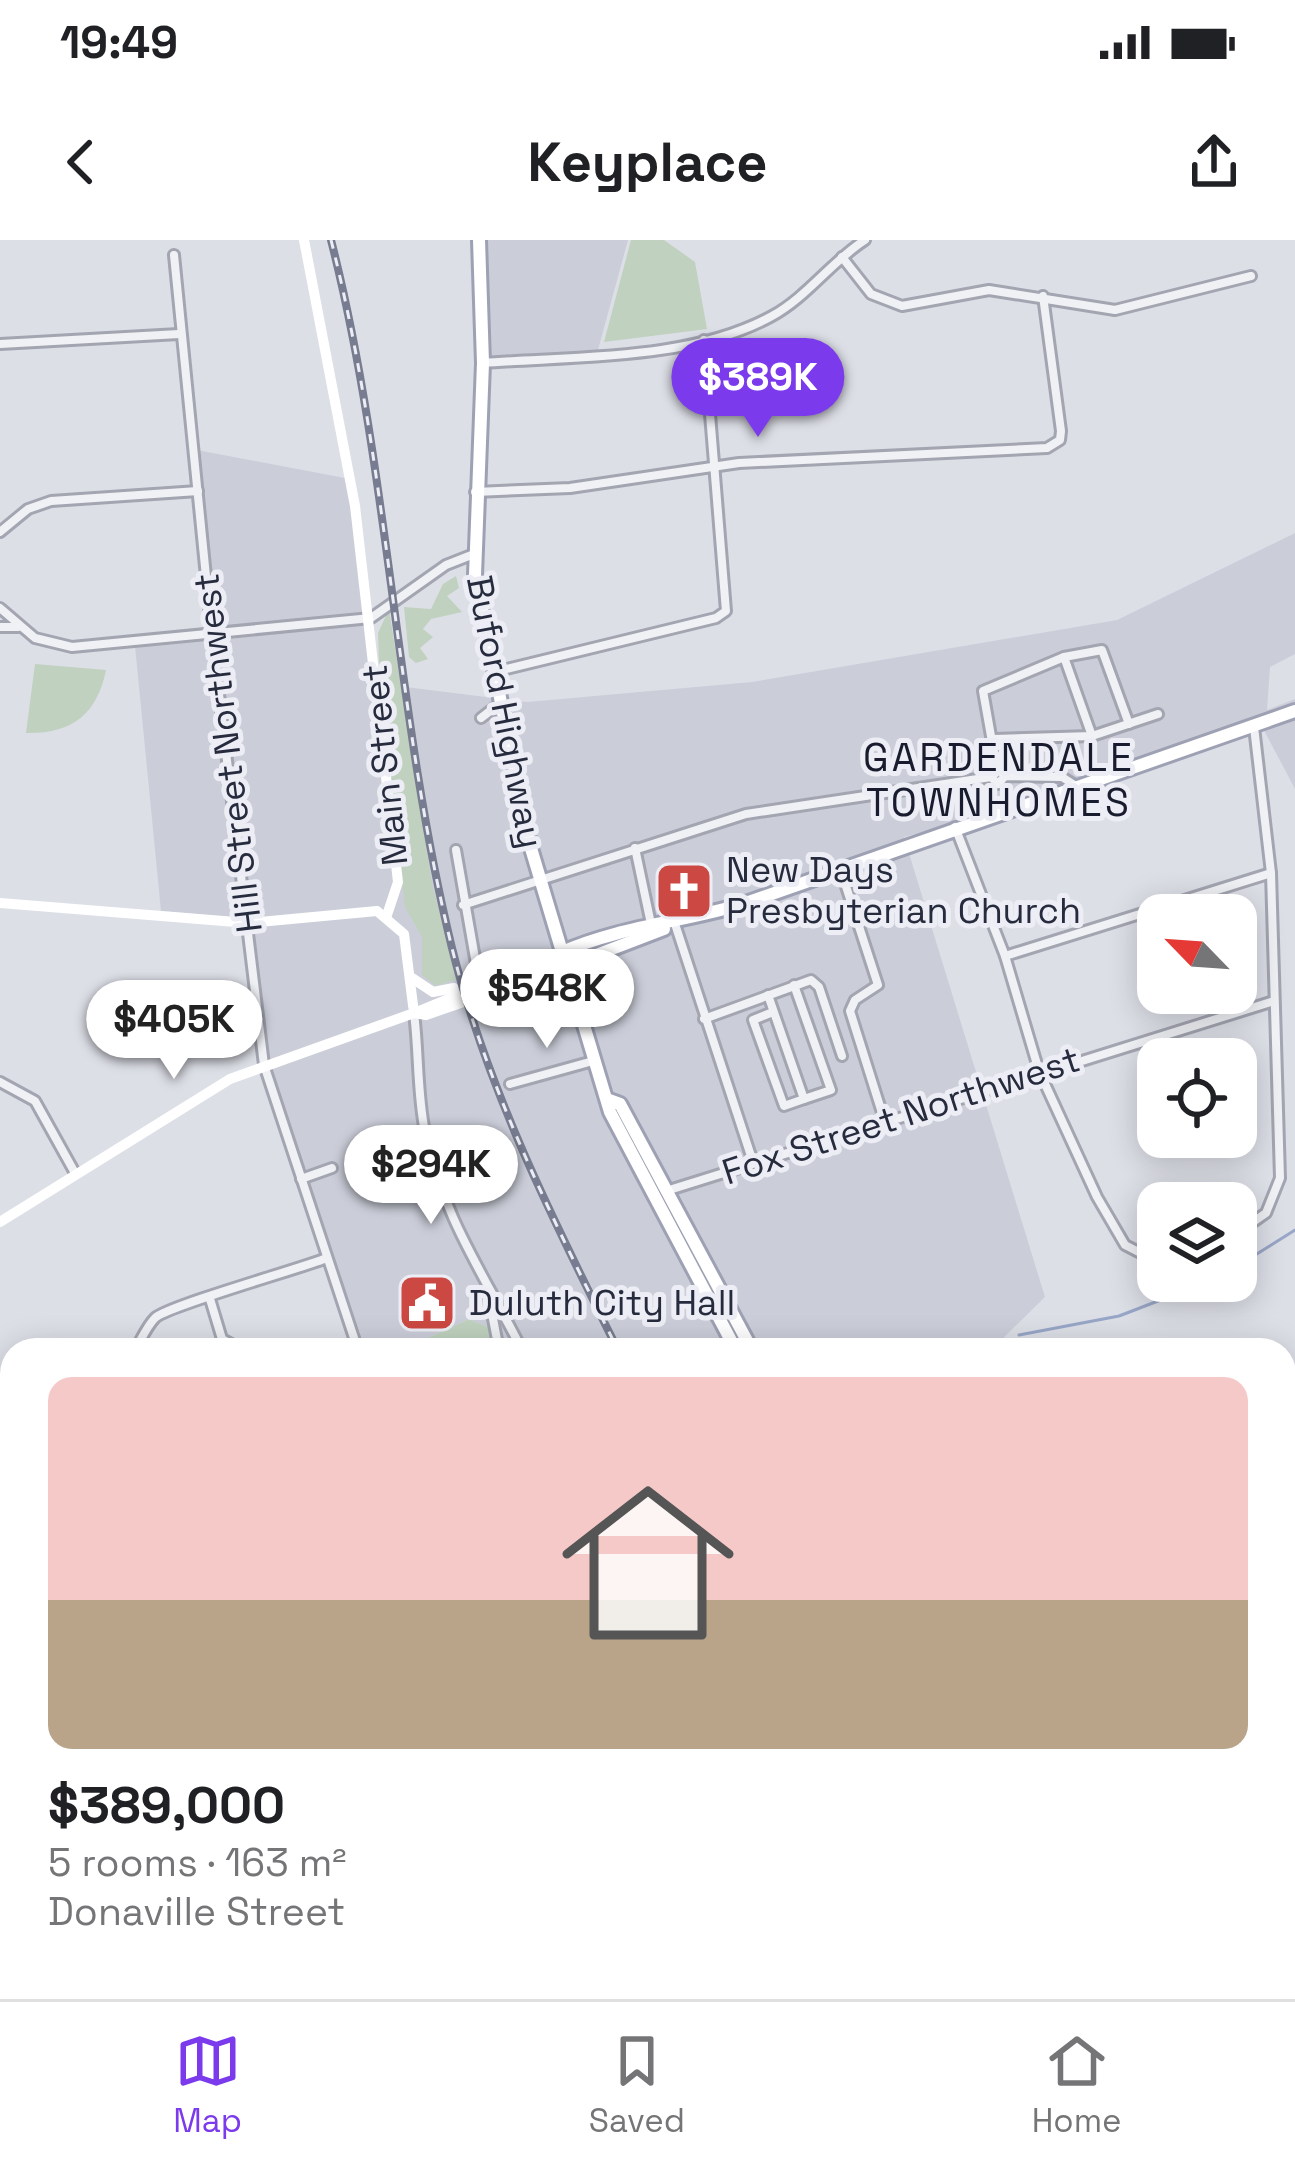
<!DOCTYPE html>
<meta charset="utf-8">
<style>
:root{--surface:#fff;--page:#f2f2f2;--text:#202124;--muted:#757577;--line:#e0e0e0;--accent:#7c3aed}
body{margin:0;font-family:"Space Grotesk",sans-serif;background:var(--page);color:var(--text);height:100vh;display:flex;flex-direction:column;font-size:45px;white-space:nowrap}
*{box-sizing:border-box;margin:0}
p{font-size:39px;color:var(--muted)}
.icon{flex:none;width:66px;height:66px;fill:none;stroke:currentColor;stroke-width:2;stroke-linecap:round;stroke-linejoin:round}
.map{position:relative;flex:1;overflow:hidden}
.panel{position:absolute;left:0px;top:1098px;width:1296px;height:663px;display:flex;flex-direction:column;background:var(--surface);border-radius:36px 36px 0 0;box-shadow:0 6px 30px #0003}
.panel>*{flex:none}
.needle{width:78px;rotate:295deg}
.fabs{position:absolute;left:1137px;top:654px;display:grid;gap:24px}
.fabs a{display:grid;place-items:center;width:120px;height:120px;border-radius:24px;background:var(--surface);box-shadow:0 6px 30px #0003;font-size:60px}
.price{position:absolute;translate:-50% -102px;padding:0 27px;border-radius:42px;background:#fff;color:#222;font-size:39px;line-height:78px;filter:drop-shadow(0 3px 6px #0008)}
.price::after{content:'';position:absolute;left:50%;top:72px;width:36px;height:27px;margin-left:-18px;background:inherit;clip-path:polygon(0 0,100% 0,50% 100%)}
.price.current{background:var(--accent);color:#fff}
ul{padding:0;list-style:none}
li{display:grid;align-content:center;gap:24px;height:636px;padding:0 48px}
li span{display:grid;place-items:center;height:372px;border-radius:24px;color:#555}
li>.icon{margin-inline-start:auto}
span .icon{width:216px;height:216px;fill:#fffc;stroke-width:1}
li b{font-size:51px}
.status{display:flex;justify-content:space-between;align-items:center;height:84px;padding:0 60px;background:var(--surface);direction:ltr}
.status svg{height:33px;fill:currentColor}
header{display:flex;justify-content:space-between;align-items:center;height:156px;padding:0 48px;background:var(--surface);font-size:54px;font-weight:800}
.tab-bar{display:flex;justify-content:space-around;align-items:center;height:168px;border-top:3px solid var(--line);background:var(--surface);font-size:33px;color:var(--muted)}
.tab-bar a{display:grid;justify-items:center;gap:6px}
.tab-bar .current{color:var(--accent)}
.map>svg:first-child{display:block}
.built{fill:#cbced9}
.green{fill:#c0d1bf}
.lines{fill:none;stroke-linecap:round;stroke-linejoin:round}
.stream{stroke:#98a6c7;stroke-width:3}
.street-casing{stroke:#a3a5b1;stroke-width:14}
.primary-casing{stroke:#9da1b3;stroke-width:18}
.street{stroke:#f0f1f5;stroke-width:8}
.secondary{stroke:#fff;stroke-width:10}
.primary{stroke:#fff;stroke-width:12}
.rail-casing{stroke:#777c90;stroke-width:8}
.rail{stroke:#edeef5;stroke-width:3;stroke-dasharray:9;stroke-linecap:butt}
.labels{text-anchor:middle;dominant-baseline:central;stroke-width:10;stroke-linejoin:round;paint-order:stroke}
.street-label{font-size:36px;fill:#272b3e;stroke:#edeef5}
.poi-label{font-size:36px;fill:#272b3e;stroke:#edeef5;text-anchor:start}
.neighbourhood-label{font-size:39px;letter-spacing:3px;fill:#191c2e;stroke:#edeef5}
</style>
<div class="status"><b>19:49</b><svg viewBox="0 0 49 12"><path d="M0 12V9h3v3zM5 12V6h3v6zM10 12V3h3v9zM15 12V0h3v12zM26 1h20v11H26zM47 4h2v5h-2z"/></svg></div>
<header><svg class="icon" aria-label="back" viewBox="0 0 24 24"><path d="M15 5l-7 7 7 7"/></svg>Keyplace<svg class="icon" aria-label="share" viewBox="0 0 24 24"><path d="M12 15V3M7 8l5-5 5 5M5 13v7h14v-7"/></svg></header>
<div class="map">
<svg width="1295" height="1759" viewBox="0 0 1295 1759">
<rect width="100%" height="100%" fill="#dddfe7"/>
<g class="built">
<polygon points="475,0 628,0 598,110 479,118"/>
<polygon points="197,210 350,239 374,443 527,462 752,442 1117,380 1295,293 1295,414 1270,427 1267,470 1295,459 1295,549 1258,479 1076,549 904,597 1045,1057 991,1110 493,1110 490,1088 469,1079 401,1110 366,1110 330,1008 294,936 261,835 244,678 161,671 134,396 216,386"/>
</g>
<g class="green">
<polygon points="631,0 664,0 695,22 707,89 604,102"/>
<polygon points="456,336 459,348 447,356 462,372 431,379 423,389 433,397 420,408 428,419 416,423 409,417 404,367 431,369 443,344"/>
<polygon points="389,369 432,644 457,739 436,746 422,735 422,697 405,667 379,422 378,393"/>
<path d="M35,424l71,6c-9,45 -35,64 -80,63z"/>
<polygon points="469,1079 490,1088 493,1110 401,1110"/>
</g>
<g class="lines">
<g class="stream">
<polyline points="1236,1027 1295,990"/>
<polyline points="1019,1095 1119,1076 1210,1041"/>
<polyline points="0,1724 7,1759"/>
</g>
<defs>
<g id="street">
<polyline points="174,15 212,397 264,825 358,1110"/>
<polyline points="842,17 871,54 902,66 989,50 1115,70 1251,36"/>
<polyline points="0,104 179,94"/>
<path d="M483,123c91,-7 207,-2 289,-47 35,-19 60,-55 93,-76"/>
<polyline points="475,252 570,248 739,223 1047,208 1060,200 1061,191 1043,56"/>
<polyline points="0,292 28,269 51,261 198,251"/>
<polyline points="0,368 35,398 72,407 371,378 446,325 474,314"/>
<polyline points="0,387 18,387"/>
<polyline points="1064,417 1092,496"/>
<polyline points="494,432 716,378 726,371 704,100"/>
<polyline points="481,478 499,464"/>
<polyline points="994,499 1092,496 1158,474"/>
<polyline points="997,530 983,451 1064,417 1102,410 1129,484"/>
<polyline points="1005,536 998,544 991,537 999,530 1005,536 1062,537 1076,546"/>
<polyline points="955,587 1005,716 1039,831 1097,957 1125,1005 1158,1022"/>
<polyline points="635,608 651,684"/>
<polyline points="456,610 479,741"/>
<polyline points="841,631 878,745 855,760 850,771 884,879"/>
<polyline points="463,665 746,574 991,537"/>
<polyline points="675,684 753,922"/>
<polyline points="1005,716 1271,633"/>
<polyline points="794,745 831,850 804,859"/>
<polyline points="768,755 804,859 784,866 753,780 773,772"/>
<path d="M414,773c5,39 3,81 11,119 20,90 58,140 97,218"/>
<polyline points="704,779 811,740 819,747 842,816"/>
<polyline points="0,842 35,861 75,933"/>
<polyline points="510,844 593,821"/>
<polyline points="301,939 332,928"/>
<polyline points="666,951 1274,761"/>
<polyline points="1236,994 1266,973 1280,938 1271,633 1254,487"/>
<polyline points="489,1058 499,1110"/>
<polyline points="210,1059 222,1099 242,1110"/>
<path d="M135,1110c6,-10 12,-24 20,-32 12,-12 144,-49 172,-60"/>
<polyline points="0,1402 12,1399"/>
<polyline points="0,1551 12,1550"/>
<polyline points="0,1661 12,1659"/>
<polyline points="534,1749 537,1759"/>
<polyline points="799,1749 804,1759"/>
<polyline points="975,1749 978,1759"/>
<polyline points="395,1759 408,1749"/>
</g>
<g id="primary">
<polyline points="479,0 483,123 475,335 530,605 610,872 736,1110"/>
<path d="M560,713c58,-26 122,-31 183,-49l552,-193"/>
<polyline points="565,727 664,689"/>
<polyline points="609,860 620,864 752,1110"/>
<polyline points="1096,1749 1102,1759"/>
</g>
</defs>
<use href="#street" class="street-casing"/>
<use href="#primary" class="primary-casing"/>
<use href="#street" class="street"/>
<g class="secondary">
<polyline points="304,0 355,266 398,642 387,675"/>
<polyline points="0,663 248,683 377,671 404,694 414,773"/>
<polyline points="412,738 433,752 454,748"/>
<polyline points="415,773 426,775 565,727"/>
<polyline points="0,982 230,839 414,773 560,713"/>
<polyline points="1284,1322 1295,1322"/>
</g>
<use href="#primary" class="primary"/>
<defs>
<g id="rail">
<path d="M331,0c59,232 64,475 121,708 35,141 101,272 166,402"/>
<polyline points="938,1749 943,1759"/>
</g>
</defs>
<use href="#rail" class="rail-casing"/>
<use href="#rail" class="rail"/>
</g>
<defs>
<symbol id="church-square" viewBox="-11 -11 22 22"><rect x="-9" y="-9" width="18" height="18" rx="4" fill="#cc4842" stroke="#edeef5"/><path d="M-1.2-6h2.4v3.5h3.3v2.4h-3.3V6h-2.4V-.1h-3.3v-2.4h3.3Z" fill="#fff"/></symbol>
<symbol id="civic-square" viewBox="-11 -11 22 22"><rect x="-9" y="-9" width="18" height="18" rx="4" fill="#cc4842" stroke="#edeef5"/><path d="M-.6-6.5H3V-4.5H.6V-3L4-1V1h2V6H-6V1h2V-1L-.6-3ZM-1.2 2.5V6h2.4V2.5Z" fill="#fff"/></symbol>
</defs>
<g fill-rule="evenodd">
<use href="#church-square" x="651" y="618" width="66" height="66"/>
<use href="#civic-square" x="394" y="1030" width="66" height="66"/>
</g>
<g class="labels">
<g class="street-label">
<text transform="translate(505 472) rotate(79)">Buford Highway</text>
<text transform="translate(228 513) rotate(-97)">Hill Street Northwest</text>
<text transform="translate(385 525) rotate(-96)">Main Street</text>
<text transform="translate(901 876) rotate(-18)">Fox Street Northwest</text>
</g>
<g class="poi-label">
<text x="726" y="630">New Days<tspan x="726" dy="41">Presbyterian Church</tspan></text>
<text x="469" y="1063">Duluth City Hall</text>
</g>
<g class="neighbourhood-label">
<text x="999" y="517">GARDENDALE<tspan x="999" dy="45">TOWNHOMES</tspan></text>
</g>
</g>
</svg>
<div class="fabs">
<a><svg class="needle" viewBox="-14 -14 28 28"><path d="M0-13l5 13h-10z" fill="#e53935"/><path d="M0 13l5-13h-10z" fill="#757577"/></svg></a>
<a><svg class="icon" aria-label="locate" viewBox="0 0 24 24"><circle cx="12" cy="12" r="6"/><path d="M12 2v4M12 18v4M2 12h4M18 12h4"/></svg></a>
<a><svg class="icon" aria-label="layers" viewBox="0 0 24 24"><path d="M12 4l9 5-9 5-9-5zM3 14l9 5 9-5"/></svg></a>
</div>
<b class="price current" style="left:758px;top:200px">$389K</b>
<b class="price" style="left:547px;top:811px">$548K</b>
<b class="price" style="left:174px;top:842px">$405K</b>
<b class="price" style="left:431px;top:987px">$294K</b>
<section class="panel">
<ul>
<li><span style="background:linear-gradient(#f6c9c9 60%,#b9a48a 0)"><svg class="icon" aria-label="home" viewBox="0 0 24 24"><path d="M3 11l9-7 9 7M6 9v11h12V9"/></svg></span><div><b>$389,000</b><p>5 rooms · 163 m²</p><p>Donaville Street</p></div></li>
</ul>
</section>
</div>
<nav class="tab-bar">
<a class="current"><svg class="icon" aria-label="map" viewBox="0 0 24 24"><path d="M3 6l6-2 6 2 6-2v14l-6 2-6-2-6 2zM9 4v14M15 6v14"/></svg>Map</a>
<a><svg class="icon" aria-label="saved" viewBox="0 0 24 24"><path d="M7 4h10v16l-5-4-5 4z"/></svg>Saved</a>
<a><svg class="icon" aria-label="home" viewBox="0 0 24 24"><path d="M3 11l9-7 9 7M6 9v11h12V9"/></svg>Home</a>
</nav>
